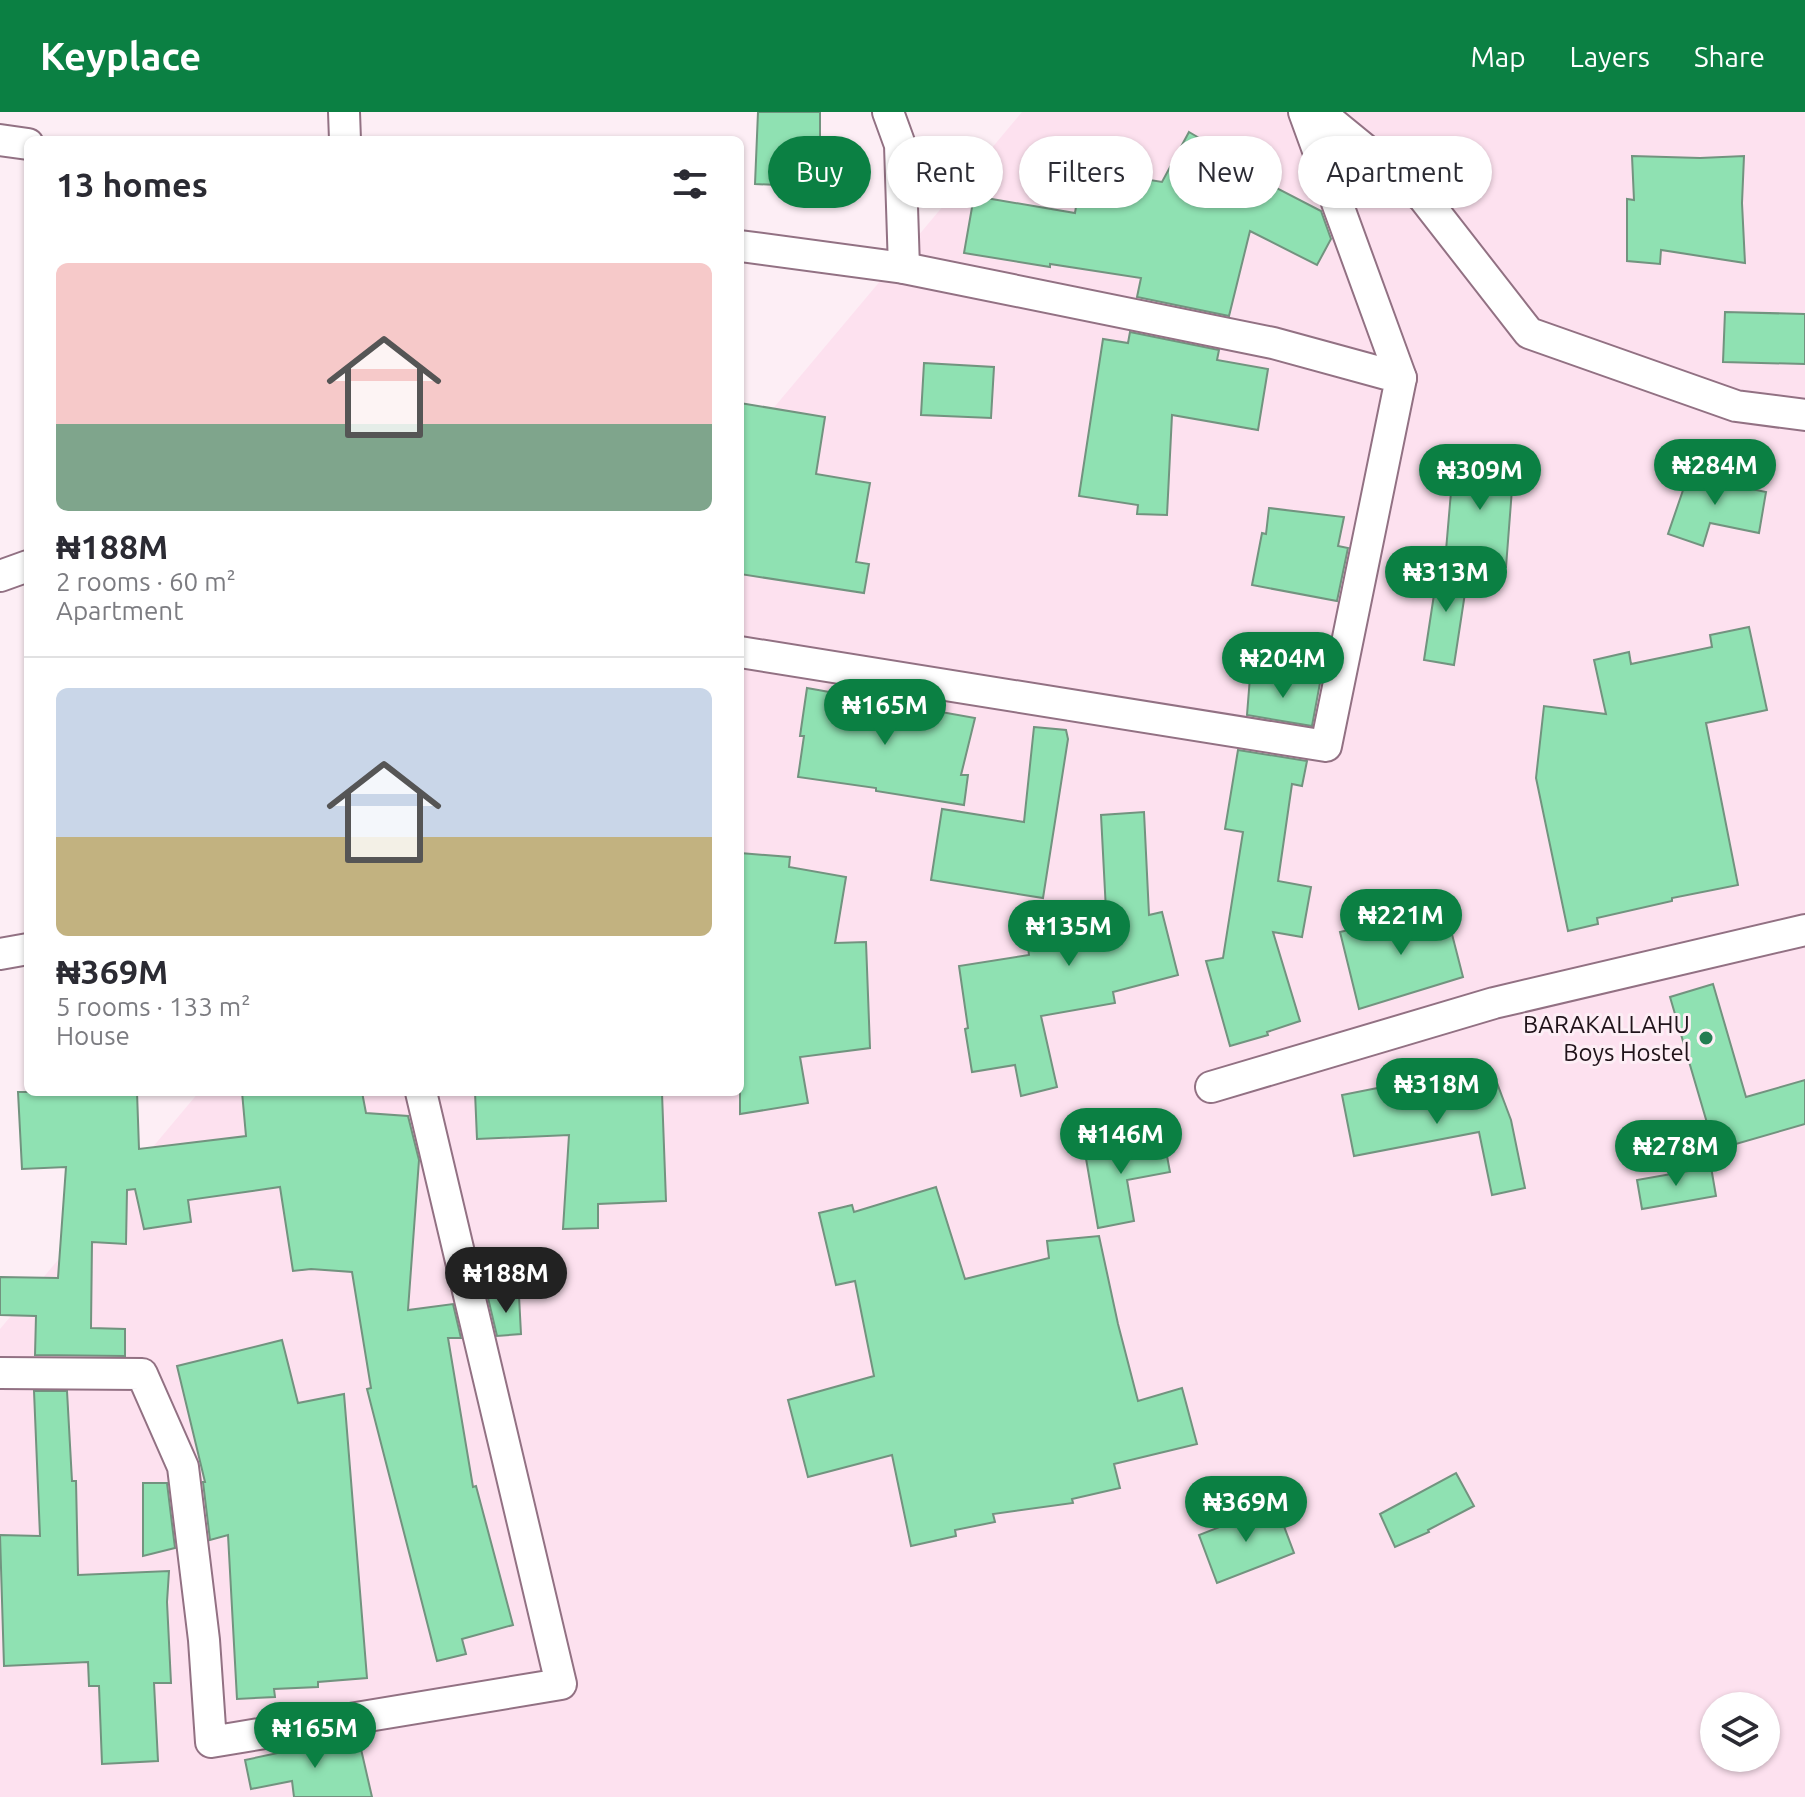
<!DOCTYPE html>
<meta charset="utf-8">
<style>
:root{--surface:#fff;--page:#f2f2f3;--text:#2b2b33;--muted:#7c7c81;--line:#e1e1e2;--accent:#0b8043}
body{margin:0;font-family:Ubuntu,sans-serif;background:var(--page);color:var(--text);height:100vh;display:flex;flex-direction:column;font-size:30px;white-space:nowrap}
*{box-sizing:border-box;margin:0}
p{font-size:26px;color:var(--muted)}
.icon{flex:none;width:44px;height:44px;fill:none;stroke:currentColor;stroke-width:2;stroke-linecap:round;stroke-linejoin:round}
.map{position:relative;flex:1;overflow:hidden}
.details{position:absolute;left:24px;top:24px;width:720px;height:960px;display:flex;flex-direction:column;background:var(--surface);border-radius:12px;box-shadow:0 2px 6px #0004}
.details>*{flex:none}
.banner{position:absolute;left:768px;top:24px;width:760px;height:72px;display:flex;gap:16px}
.tools{position:absolute;left:1700px;top:1580px;display:grid;gap:16px}
.tools a{display:grid;place-items:center;width:80px;height:80px;border-radius:50%;background:var(--surface);box-shadow:0 2px 6px #0004;font-size:40px}
.price{position:absolute;translate:-50% -68px;padding:0 18px;border-radius:28px;background:var(--accent);color:#fff;font-size:26px;line-height:52px;filter:drop-shadow(0 2px 4px #0008)}
.price::after{content:'';position:absolute;left:50%;top:48px;width:24px;height:18px;margin-left:-12px;background:inherit;clip-path:polygon(0 0,100% 0,50% 100%)}
.price.current{background:#222;color:#fff}
ul{padding:0;list-style:none}
li{display:grid;align-content:center;gap:16px;height:424px;padding:0 32px}
li+li{border-top:2px solid var(--line)}
li span{display:grid;place-items:center;height:248px;border-radius:12px;color:#555}
li>.icon{margin-inline-start:auto}
span .icon{width:144px;height:144px;fill:#fffc;stroke-width:1}
li b{font-size:34px}
h2{display:flex;justify-content:space-between;align-items:center;height:96px;padding:0 32px;font-size:34px}
.pill{padding:0 28px;border-radius:36px;background:var(--surface);box-shadow:0 2px 6px #0004;font-size:28px;line-height:72px}
.pill.current{background:var(--accent);color:#fff}
header{display:flex;align-items:center;gap:48px;box-sizing:border-box;height:112px;padding:0 40px;background:var(--accent);color:#fff}
header strong{font-size:38px}
nav{display:flex;gap:44px;margin-inline-start:auto;font-size:28px}
.map>svg:first-child{display:block}
.built{fill:#fde1ef;fill-rule:evenodd}
.building{fill:#8fe1b2;stroke:#72937f;stroke-width:2}
.lines{fill:none;stroke-linecap:round;stroke-linejoin:round}
.minor-casing{stroke:#927183;stroke-width:34}
.minor{stroke:#fff;stroke-width:30}
.poi-dot{fill:#237d52;stroke:#fdeef5;stroke-width:3}
.labels{text-anchor:middle;dominant-baseline:central;stroke-width:6;stroke-linejoin:round;paint-order:stroke}
.poi-label{font-size:24px;fill:#20131a;stroke:#fdeef5;text-anchor:end}
</style>
<header>
<strong>Keyplace</strong>
<nav><a>Map</a><a>Layers</a><a>Share</a></nav>
</header>
<div class="map">
<svg width="1805" height="1685" viewBox="0 0 1805 1685">
<rect width="100%" height="100%" fill="#fdeef5"/>
<path class="built" d="M1022,0h783v1685h-1805v-468l199,-237h541v-644zM1714,1594h52v52h-52z"/>
<g class="building">
<polygon points="758,0 820,0 820,75 755,72"/>
<polygon points="1189,20 1271,68 1269,72 1321,99 1331,127 1317,153 1250,119 1229,204 1137,185 1141,166 1050,152 1050,155 964,141 974,84 1075,101 1082,57 1162,70"/>
<polygon points="1632,44 1700,46 1744,44 1742,91 1745,151 1661,138 1660,152 1627,149 1627,87 1634,88"/>
<polygon points="1725,200 1805,202 1805,252 1723,250"/>
<polygon points="1130,220 1219,238 1217,248 1268,257 1258,318 1172,303 1167,403 1137,402 1138,393 1079,384 1103,227 1128,231"/>
<polygon points="924,251 994,255 991,306 921,303"/>
<polygon points="740,291 825,305 816,362 870,371 856,450 869,452 864,481 740,462"/>
<polygon points="1454,345 1514,351 1506,455 1445,450"/>
<polygon points="1692,352 1721,363 1718,370 1766,380 1759,421 1710,411 1703,434 1668,422"/>
<polygon points="1269,396 1344,405 1338,434 1348,436 1337,489 1252,473 1262,421 1266,422"/>
<polygon points="1439,450 1469,455 1454,553 1424,548"/>
<polygon points="1749,515 1767,598 1706,611 1738,773 1672,786 1672,789 1597,806 1598,812 1568,819 1536,666 1544,594 1606,602 1594,548 1629,540 1631,552 1712,535 1710,523"/>
<polygon points="1250,565 1320,571 1312,614 1247,603"/>
<polygon points="807,576 975,606 961,663 968,663 964,693 876,679 876,676 798,665 804,624 800,624"/>
<polygon points="1034,615 1066,618 1068,627 1043,786 931,768 942,697 1024,710"/>
<polygon points="1238,638 1307,649 1302,674 1292,672 1278,769 1311,775 1302,825 1273,820 1300,909 1267,920 1268,923 1230,934 1206,849 1223,846 1243,720 1225,717"/>
<polygon points="1144,700 1149,803 1162,800 1178,863 1113,880 1115,891 1041,904 1057,975 1021,984 1015,953 972,960 965,917 968,916 959,854 1029,843 1028,835 1107,818 1101,703"/>
<polygon points="740,741 790,745 789,755 846,765 835,831 866,830 870,936 800,945 808,991 740,1002"/>
<polygon points="1445,795 1463,865 1359,897 1340,820"/>
<polygon points="1713,872 1746,985 1805,968 1805,1012 1715,1038 1670,885"/>
<polygon points="1413,969 1418,994 1497,971 1511,1008 1525,1076 1492,1083 1479,1020 1354,1044 1342,983"/>
<polygon points="18,980 137,980 139,1037 246,1024 242,980 362,980 366,1001 408,1004 419,1048 408,1198 453,1192 461,1226 448,1226 473,1375 476,1374 513,1513 462,1527 466,1542 437,1549 367,1277 371,1276 352,1160 311,1157 293,1159 280,1075 188,1088 191,1110 144,1117 135,1077 127,1078 126,1132 92,1130 91,1216 125,1217 125,1244 35,1243 36,1204 0,1203 0,1165 58,1166 66,1055 22,1057"/>
<polygon points="475,980 662,981 666,1089 598,1092 598,1116 563,1117 569,1023 477,1027"/>
<polygon points="1164,1028 1170,1060 1127,1068 1134,1109 1098,1116 1084,1035 1120,1029 1121,1036"/>
<polygon points="1711,1055 1716,1084 1642,1097 1637,1068"/>
<polygon points="936,1075 965,1167 1049,1146 1047,1129 1099,1124 1118,1212 1138,1289 1182,1276 1197,1332 1114,1352 1120,1376 1072,1387 1073,1391 993,1402 995,1410 955,1418 956,1424 911,1434 892,1343 808,1365 788,1288 874,1264 855,1169 836,1173 819,1101 852,1093 854,1100"/>
<polygon points="519,1184 521,1222 497,1224 488,1186"/>
<polygon points="282,1228 298,1291 344,1282 367,1566 318,1570 318,1575 274,1577 275,1585 237,1587 228,1423 210,1428 203,1370 205,1370 177,1254"/>
<polygon points="34,1279 67,1279 72,1369 76,1369 78,1463 169,1459 167,1490 171,1571 154,1571 158,1649 102,1652 99,1574 89,1574 88,1550 4,1554 0,1423 40,1424"/>
<polygon points="1456,1361 1474,1394 1428,1418 1429,1420 1395,1435 1380,1402"/>
<polygon points="143,1371 167,1371 175,1436 143,1444"/>
<polygon points="1276,1393 1294,1441 1217,1471 1199,1423"/>
<polygon points="358,1624 372,1685 294,1685 292,1669 251,1677 245,1648"/>
</g>
<g class="lines">
<defs>
<g id="minor">
<polyline points="344,0 345,28"/>
<polyline points="888,0 900,33 904,156"/>
<polyline points="1304,0 1401,266"/>
<polyline points="1319,0 1423,85 1529,221 1736,294 1805,303"/>
<polyline points="0,28 28,32"/>
<polyline points="740,134 904,156 1273,231 1401,266 1326,634 740,540"/>
<polyline points="0,464 28,454"/>
<polyline points="0,842 28,837"/>
<polyline points="1211,975 1494,891 1805,818"/>
<polyline points="0,1261 142,1262 183,1355 204,1528 211,1630 561,1572 421,980"/>
</g>
</defs>
<use href="#minor" class="minor-casing"/>
<use href="#minor" class="minor"/>
</g>
<circle class="poi-dot" cx="1706" cy="926" r="8"/>
<g class="labels">
<g class="poi-label">
<text x="1690" y="912">BARAKALLAHU<tspan x="1690" dy="28">Boys Hostel</tspan></text>
</g>
</g>
</svg>
<div class="tools">
<a><svg class="icon" aria-label="layers" viewBox="0 0 24 24"><path d="M12 4l9 5-9 5-9-5zM3 14l9 5 9-5"/></svg></a>
</div>
<b class="price" style="left:1715px;top:395px">₦284M</b>
<b class="price" style="left:1480px;top:400px">₦309M</b>
<b class="price" style="left:1446px;top:502px">₦313M</b>
<b class="price" style="left:1283px;top:588px">₦204M</b>
<b class="price" style="left:885px;top:635px">₦165M</b>
<b class="price" style="left:1401px;top:845px">₦221M</b>
<b class="price" style="left:1069px;top:856px">₦135M</b>
<b class="price" style="left:1437px;top:1014px">₦318M</b>
<b class="price" style="left:1121px;top:1064px">₦146M</b>
<b class="price" style="left:1676px;top:1076px">₦278M</b>
<b class="price current" style="left:506px;top:1203px">₦188M</b>
<b class="price" style="left:1246px;top:1432px">₦369M</b>
<b class="price" style="left:315px;top:1658px">₦165M</b>
<div class="banner">
<a class="pill current">Buy</a>
<a class="pill">Rent</a>
<a class="pill">Filters</a>
<a class="pill">New</a>
<a class="pill">Apartment</a>
</div>
<section class="details">
<h2>13 homes<svg class="icon" aria-label="filters" viewBox="0 0 24 24"><path d="M4 7h16M4 17h16"/><circle cx="9" cy="7" r="2"/><circle cx="15" cy="17" r="2"/></svg></h2>
<ul>
<li><span style="background:linear-gradient(#f6c9c9 65%,#7fa58c 0)"><svg class="icon" aria-label="home" viewBox="0 0 24 24"><path d="M3 11l9-7 9 7M6 9v11h12V9"/></svg></span><div><b>₦188M</b><p>2 rooms · 60 m²</p><p>Apartment</p></div></li>
<li><span style="background:linear-gradient(#c9d6e8 60%,#c2b280 0)"><svg class="icon" aria-label="home" viewBox="0 0 24 24"><path d="M3 11l9-7 9 7M6 9v11h12V9"/></svg></span><div><b>₦369M</b><p>5 rooms · 133 m²</p><p>House</p></div></li>
</ul>
</section>
</div>
